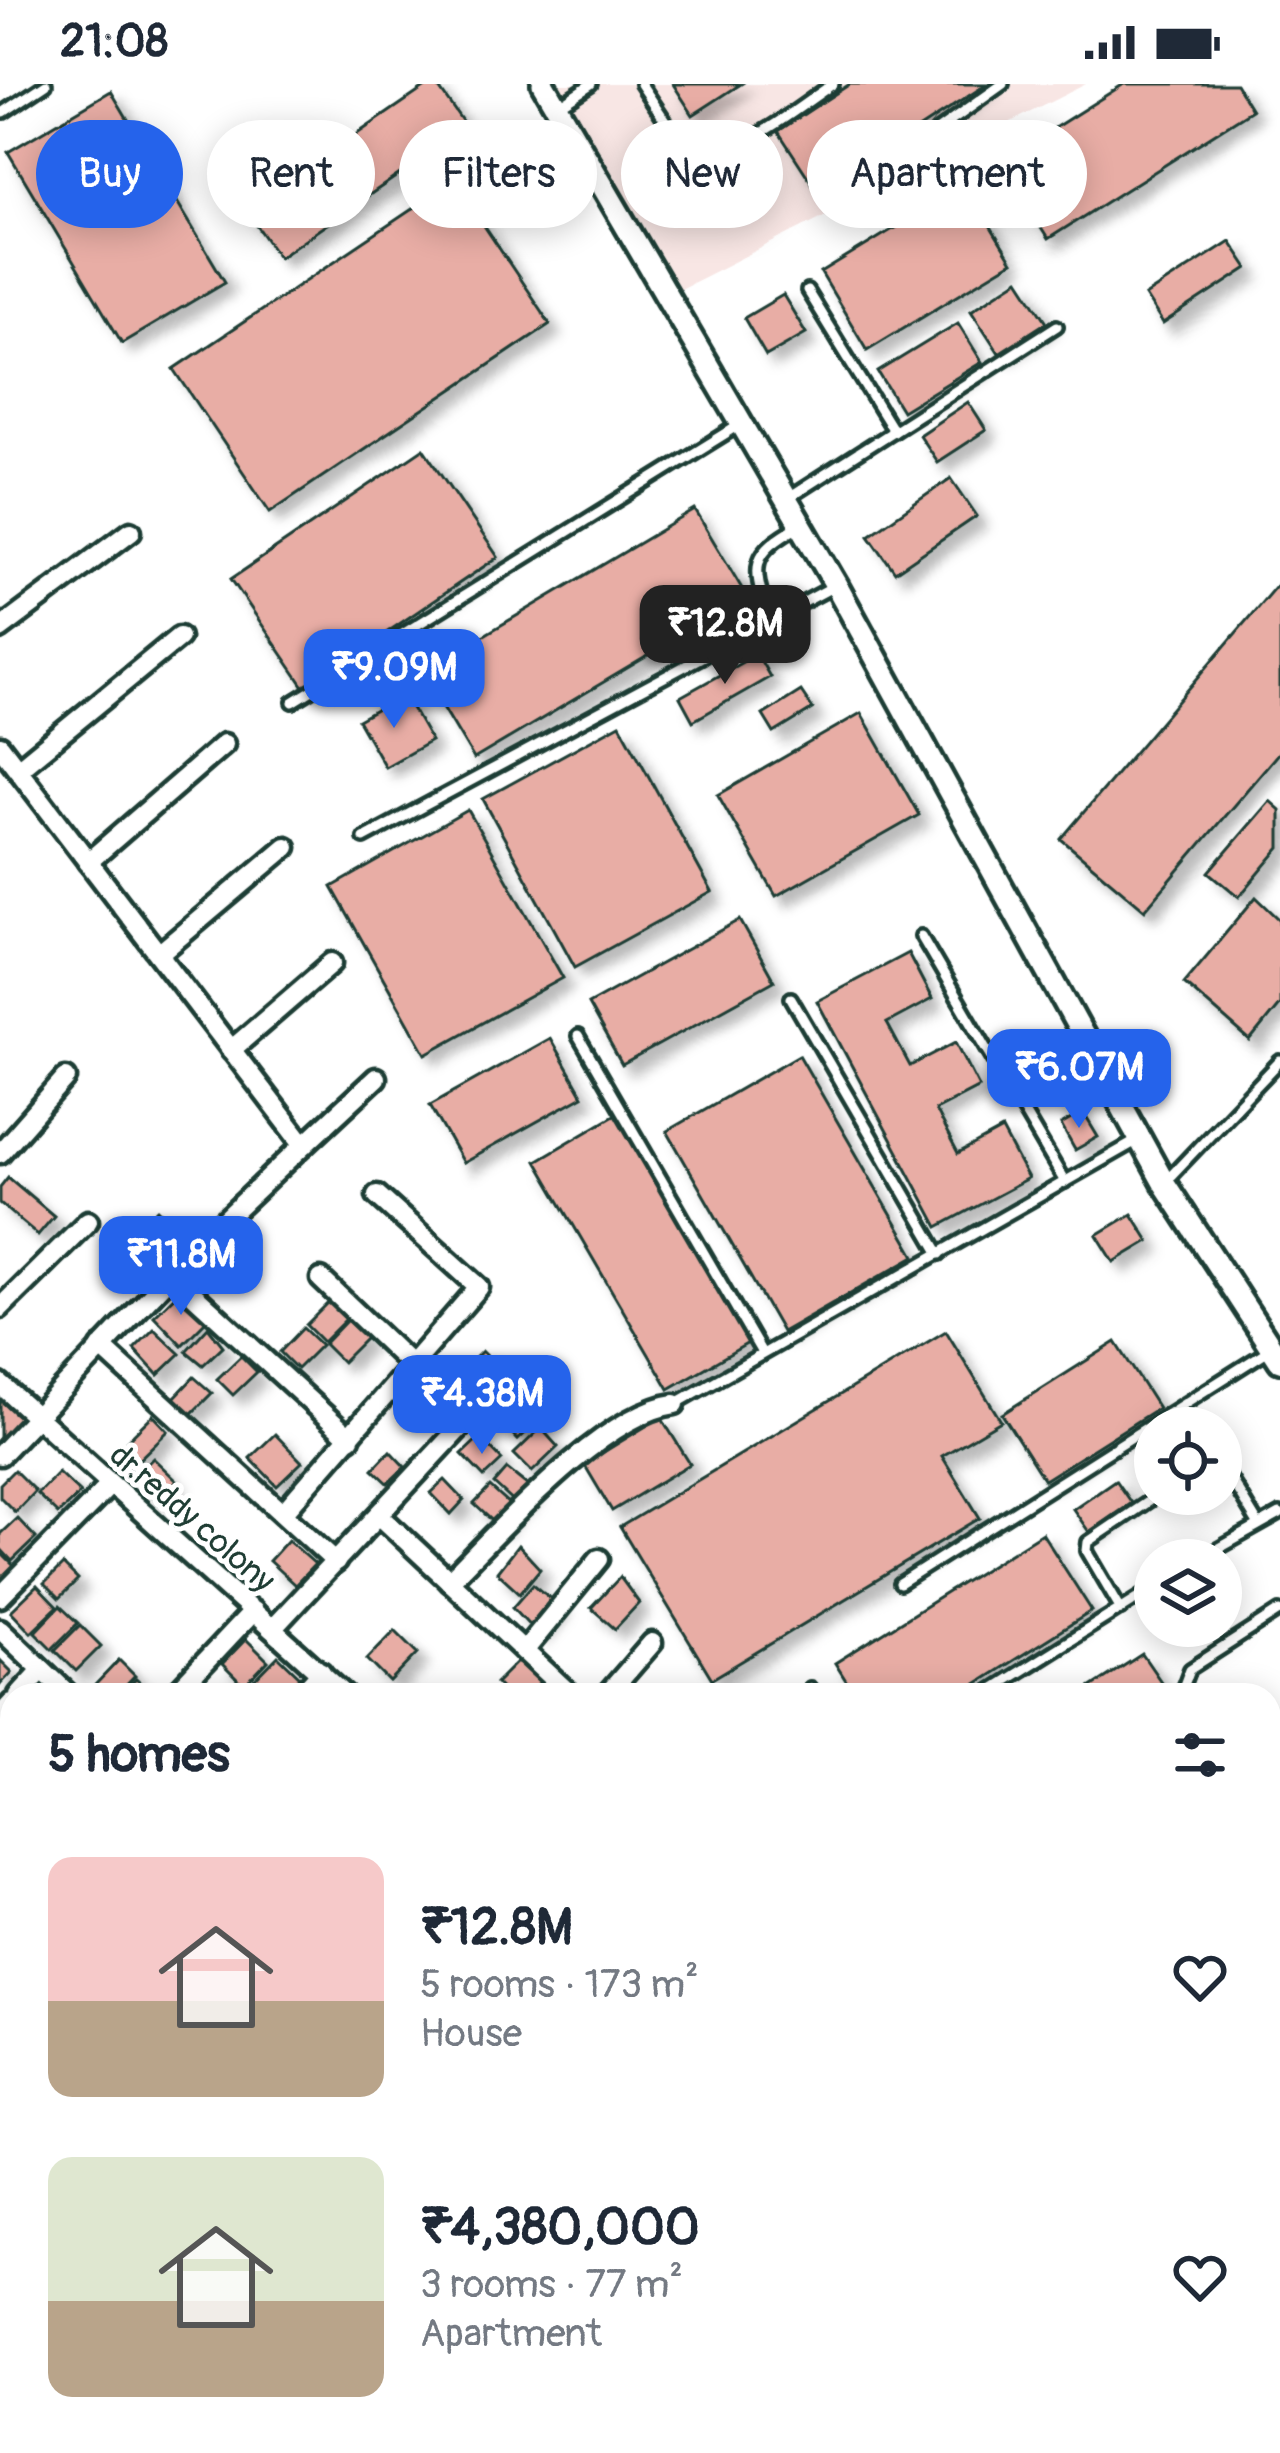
<!DOCTYPE html>
<meta charset="utf-8">
<style>
:root{--surface:#fff;--page:#f2f2f3;--text:#1f2937;--muted:#747a83;--accent:#2563eb}
body{margin:0;font-family:Pangolin,sans-serif;background:var(--page);color:var(--text);height:100vh;display:flex;flex-direction:column;font-size:45px;white-space:nowrap}
*{box-sizing:border-box;margin:0}
p{font-size:39px;color:var(--muted)}
.icon{flex:none;width:66px;height:66px;fill:none;stroke:currentColor;stroke-width:2;stroke-linecap:round;stroke-linejoin:round}
.map{position:relative;flex:1;overflow:hidden}
.drawer{position:absolute;left:0px;top:1599px;width:1281px;height:771px;display:flex;flex-direction:column;background:var(--surface);border-radius:36px 36px 0 0;box-shadow:0 6px 30px #0003}
.drawer>*{flex:none}
.top-card{position:absolute;left:36px;top:36px;width:1209px;height:108px;display:flex;gap:24px}
.buttons{position:absolute;left:1134px;top:1323px;display:grid;gap:24px}
.buttons a{display:grid;place-items:center;width:108px;height:108px;border-radius:50%;background:var(--surface);box-shadow:0 6px 30px #0003;font-size:60px}
.price{position:absolute;translate:-50% -102px;padding:0 27px;border-radius:24px;background:var(--accent);color:#fff;font-size:39px;line-height:78px;filter:drop-shadow(0 3px 6px #0008)}
.price::after{content:'';position:absolute;left:50%;top:72px;width:36px;height:27px;margin-left:-18px;background:inherit;clip-path:polygon(0 0,100% 0,50% 100%)}
.price.selected{background:#222;color:#fff}
ul{padding:0;list-style:none}
li{display:flex;align-items:center;gap:36px;height:300px;padding:0 48px}
li span{display:grid;place-items:center;flex:none;width:336px;height:240px;border-radius:24px;color:#555}
li>.icon{margin-inline-start:auto}
span .icon{width:144px;height:144px;fill:#fffc;stroke-width:1}
li b{font-size:51px}
h2{display:flex;justify-content:space-between;align-items:center;height:144px;padding:0 48px;font-size:51px}
.tag{padding:0 42px;border-radius:54px;background:var(--surface);box-shadow:0 6px 30px #0003;font-size:42px;line-height:108px}
.tag.selected{background:var(--accent);color:#fff}
.status{display:flex;justify-content:space-between;align-items:center;height:84px;padding:0 60px;background:var(--surface);direction:ltr}
.status svg{height:33px;fill:currentColor}
.map>svg:first-child{display:block}
.built{fill:#f8e6e4}
.building{fill:#e8ada5;stroke:#1f3d34;stroke-width:3;filter:url(#shadow)}
.lines{fill:none;stroke-linecap:round;stroke-linejoin:round}
.service-casing{stroke:#1f3d34;stroke-width:18}
.minor-casing{stroke:#1f3d34;stroke-width:27}
.tertiary-casing{stroke:#1f3d34;stroke-width:30}
.service{stroke:#fff;stroke-width:9}
.minor{stroke:#fff;stroke-width:18}
.tertiary{stroke:#fff;stroke-width:21}
.labels{text-anchor:middle;dominant-baseline:central;stroke-width:10;stroke-linejoin:round;paint-order:stroke}
.street-label{font-size:33px;fill:#1f3d34;stroke:#fff}
</style>
<div class="status"><b>21:08</b><svg viewBox="0 0 49 12"><path d="M0 12V9h3v3zM5 12V6h3v6zM10 12V3h3v9zM15 12V0h3v12zM26 1h20v11H26zM47 4h2v5h-2z"/></svg></div>
<div class="map">
<svg width="1280" height="2369" viewBox="0 0 1280 2369">
<defs>
<filter id="shadow"><feDropShadow dx="10" dy="10" stdDeviation="6" flood-color="#0004"/></filter>
</defs>
<rect width="100%" height="100%" fill="#fff"/>
<filter id="ink" filterUnits="userSpaceOnUse"><feTurbulence type="fractalNoise" baseFrequency=".00833" numOctaves="2"/><feDisplacementMap in="SourceGraphic" scale="24" xChannelSelector="R" yChannelSelector="G"/><feConvolveMatrix kernelMatrix="1 2 1 2 8 2 1 2 1" color-interpolation-filters="sRGB"/></filter>
<g filter="url(#ink)">
<polygon class="built" points="541,0 1086,0 666,212"/>
<g class="building">
<polygon points="430,0 436,0 467,44 279,173 246,126"/>
<polygon points="673,0 741,0 693,31"/>
<polygon points="850,0 987,0 819,110 778,47"/>
<polygon points="1124,0 1236,0 1252,26 1048,155 999,79"/>
<polygon points="111,7 225,198 122,259 8,68"/>
<polygon points="662,47 685,83 665,95 642,59"/>
<polygon points="454,97 550,240 270,428 174,285"/>
<polygon points="965,101 1012,178 867,266 821,189"/>
<polygon points="1230,157 1248,184 1163,240 1145,212"/>
<polygon points="1019,195 1047,238 999,269 971,226"/>
<polygon points="783,211 806,249 766,272 744,234"/>
<polygon points="958,239 982,278 902,327 878,288"/>
<polygon points="968,318 986,346 937,378 919,351"/>
<polygon points="424,364 498,473 305,604 231,495"/>
<polygon points="951,394 977,432 895,488 869,451"/>
<polygon points="695,426 747,513 474,675 422,588"/>
<polygon points="1280,497 1280,667 1145,826 1061,755"/>
<polygon points="757,570 770,593 693,637 680,613"/>
<polygon points="801,607 813,625 774,649 763,631"/>
<polygon points="404,610 431,657 385,683 358,636"/>
<polygon points="861,629 919,731 776,812 718,711"/>
<polygon points="620,640 712,808 575,883 483,715"/>
<polygon points="1270,717 1280,726 1280,764 1239,813 1209,788"/>
<polygon points="468,726 563,894 426,970 332,803"/>
<polygon points="1256,813 1280,836 1280,920 1250,957 1184,899"/>
<polygon points="740,836 774,897 622,981 588,920"/>
<polygon points="908,869 932,915 887,939 910,982 956,958 979,1003 935,1026 958,1070 1002,1046 1028,1095 938,1143 817,917"/>
<polygon points="550,954 583,1012 463,1079 430,1021"/>
<polygon points="1069,961 1090,997 1067,1010 1046,975"/>
<polygon points="799,971 915,1172 782,1248 667,1047"/>
<polygon points="1083,1028 1098,1053 1075,1066 1061,1041"/>
<polygon points="616,1030 750,1258 669,1305 536,1077"/>
<polygon points="8,1093 54,1132 38,1151 0,1119 0,1103"/>
<polygon points="158,1125 181,1148 165,1165 141,1141"/>
<polygon points="1132,1130 1149,1157 1114,1178 1097,1151"/>
<polygon points="180,1207 207,1236 182,1261 154,1232"/>
<polygon points="329,1218 346,1235 323,1258 306,1241"/>
<polygon points="347,1236 366,1254 342,1278 324,1260"/>
<polygon points="208,1243 223,1262 203,1281 186,1267"/>
<polygon points="303,1244 321,1261 297,1285 280,1268"/>
<polygon points="154,1245 180,1270 158,1291 134,1265"/>
<polygon points="946,1247 1001,1337 942,1372 980,1434 712,1595 620,1443"/>
<polygon points="1116,1258 1158,1324 1044,1396 1002,1330"/>
<polygon points="482,1267 501,1286 480,1307 461,1288"/>
<polygon points="241,1272 257,1288 233,1311 217,1295"/>
<polygon points="460,1291 481,1312 457,1335 437,1314"/>
<polygon points="194,1293 212,1309 190,1331 174,1314"/>
<polygon points="0,1308 23,1332 0,1354"/>
<polygon points="517,1310 541,1334 518,1356 495,1331"/>
<polygon points="153,1331 168,1347 127,1387 112,1371"/>
<polygon points="661,1333 690,1380 612,1427 584,1380"/>
<polygon points="541,1344 558,1363 532,1388 514,1370"/>
<polygon points="275,1350 302,1378 277,1402 250,1374"/>
<polygon points="480,1353 502,1376 484,1393 462,1370"/>
<polygon points="390,1367 405,1383 388,1399 373,1385"/>
<polygon points="153,1374 177,1397 157,1416 134,1393"/>
<polygon points="507,1385 532,1405 517,1421 494,1400"/>
<polygon points="14,1386 35,1407 15,1428 0,1413 0,1400"/>
<polygon points="58,1388 80,1409 58,1430 37,1410"/>
<polygon points="445,1396 464,1416 451,1430 431,1409"/>
<polygon points="1115,1396 1131,1419 1089,1448 1073,1425"/>
<polygon points="490,1403 512,1423 498,1442 474,1420"/>
<polygon points="17,1434 36,1454 12,1477 0,1464 0,1450"/>
<polygon points="1042,1449 1092,1527 959,1611 855,1611 835,1579"/>
<polygon points="288,1456 315,1480 295,1501 269,1477"/>
<polygon points="518,1461 540,1485 520,1509 497,1488"/>
<polygon points="0,1468 17,1485 0,1501"/>
<polygon points="63,1481 78,1496 59,1515 44,1500"/>
<polygon points="620,1493 639,1519 615,1545 591,1524"/>
<polygon points="533,1500 559,1521 536,1548 513,1523"/>
<polygon points="37,1502 57,1523 31,1548 11,1527"/>
<polygon points="60,1522 78,1539 52,1565 35,1548"/>
<polygon points="80,1541 101,1562 76,1587 55,1566"/>
<polygon points="395,1546 418,1569 390,1598 367,1575"/>
<polygon points="246,1555 268,1577 244,1602 222,1580"/>
<polygon points="1142,1570 1170,1611 1079,1611"/>
<polygon points="278,1572 303,1596 289,1611 254,1611 247,1604"/>
<polygon points="0,1576 12,1588 0,1601"/>
<polygon points="119,1576 135,1592 117,1611 105,1611 95,1601"/>
<polygon points="519,1576 540,1598 527,1611 507,1611 496,1599"/>
<polygon points="136,1595 152,1610 120,1611"/>
<polygon points="1280,1746 1280,1796 1269,1780 1269,1753"/>
<polygon points="1280,1930 1280,1996 1269,1983 1269,1938"/>
<polygon points="12,2050 12,2077 9,2077 0,2068"/>
<polygon points="4,2096 12,2103 12,2136 0,2128"/>
<polygon points="0,2134 12,2145 11,2175 0,2165"/>
<polygon points="1269,2142 1280,2157 1280,2218 1269,2226"/>
<polygon points="1,2292 12,2303 12,2347 6,2353 0,2347"/>
<polygon points="166,2358 220,2358 230,2369 176,2369"/>
<polygon points="1101,2358 1127,2358 1117,2369"/>
<polygon points="1193,2358 1240,2358 1227,2369 1203,2369"/>
</g>
<g class="lines">
<defs>
<g id="service">
<path d="M641,0l43,65c39,23 115,-43 149,-65"/>
<polyline points="556,23 591,0"/>
<polyline points="4,28 46,0"/>
<polyline points="937,47 1003,0"/>
<polyline points="807,207 893,347"/>
<polyline points="785,416 1057,242"/>
<path d="M769,536c-16,-55 -22,-65 31,-95"/>
<polyline points="293,618 741,340"/>
<polyline points="364,754 836,501"/>
<polyline points="921,852 1065,1098"/>
<polyline points="791,914 940,1170"/>
<polyline points="578,952 762,1269"/>
<polyline points="1164,1099 1280,977"/>
<polyline points="675,1320 1138,1056"/>
<polyline points="1221,1379 1258,1440"/>
<polyline points="1198,1476 1280,1430"/>
<polyline points="900,1500 1272,1264"/>
<polyline points="1121,1525 1087,1467 1088,1458 1159,1410"/>
<polyline points="810,1604 814,1611"/>
<polyline points="983,1611 1155,1503"/>
<polyline points="1188,1611 1184,1601 1190,1585 1280,1527"/>
<polyline points="1269,1687 1280,1680"/>
<polyline points="1269,1722 1280,1715"/>
<polyline points="0,2008 12,2019"/>
<polyline points="0,2039 12,2027"/>
<polyline points="1269,2287 1280,2301"/>
</g>
<g id="minor">
<polyline points="0,545 131,447"/>
<polyline points="0,662 304,1061 204,1156 0,1371"/>
<polyline points="18,685 179,553"/>
<polyline points="88,778 224,660"/>
<polyline points="159,870 286,763"/>
<polyline points="231,966 332,879"/>
<polyline points="304,1061 376,994"/>
<polyline points="0,1069 66,994"/>
<polyline points="171,1190 350,1354"/>
<polyline points="321,1195 411,1281"/>
<polyline points="0,1224 88,1137"/>
<polyline points="101,1263 336,1478"/>
<polyline points="0,1300 345,1611"/>
<polyline points="283,1429 479,1203 377,1111"/>
<polyline points="379,1431 571,1611"/>
<path d="M449,1497c51,-51 155,-168 226,-177"/>
<polyline points="0,1513 110,1401"/>
<polyline points="0,1545 69,1611"/>
<polyline points="272,1545 509,1291"/>
<polyline points="524,1567 599,1475"/>
<polyline points="19,1611 42,1586"/>
<polyline points="174,1611 253,1527"/>
<polyline points="300,1611 321,1588"/>
<polyline points="607,1611 652,1559"/>
<polyline points="0,1632 12,1619"/>
<polyline points="0,1873 12,1883"/>
<polyline points="1269,2025 1280,2038"/>
<polyline points="1269,2088 1280,2080"/>
<polyline points="0,2213 12,2216"/>
<polyline points="0,2263 12,2273"/>
<polyline points="105,2358 117,2369"/>
<polyline points="529,2358 541,2369"/>
<polyline points="716,2358 728,2369"/>
<polyline points="1074,2358 1085,2369"/>
<polyline points="11,2369 21,2358"/>
<polyline points="380,2369 390,2358"/>
<polyline points="843,2369 852,2358"/>
<polyline points="1045,2369 1056,2358"/>
</g>
<polyline id="tertiary" points="543,0 836,501 1164,1099 1280,1277"/>
</defs>
<use href="#service" class="service-casing"/>
<use href="#minor" class="minor-casing"/>
<use href="#tertiary" class="tertiary-casing"/>
<use href="#service" class="service"/>
<use href="#minor" class="minor"/>
<use href="#tertiary" class="tertiary"/>
</g>
</g>
<g class="labels">
<g class="street-label">
<text transform="translate(192 1434) rotate(41)">dr.reddy colony</text>
</g>
</g>
</svg>
<div class="buttons">
<a><svg class="icon" aria-label="locate" viewBox="0 0 24 24"><circle cx="12" cy="12" r="6"/><path d="M12 2v4M12 18v4M2 12h4M18 12h4"/></svg></a>
<a><svg class="icon" aria-label="layers" viewBox="0 0 24 24"><path d="M12 4l9 5-9 5-9-5zM3 14l9 5 9-5"/></svg></a>
</div>
<b class="price selected" style="left:725px;top:603px">₹12.8M</b>
<b class="price" style="left:394px;top:647px">₹9.09M</b>
<b class="price" style="left:1079px;top:1047px">₹6.07M</b>
<b class="price" style="left:181px;top:1234px">₹11.8M</b>
<b class="price" style="left:482px;top:1373px">₹4.38M</b>
<div class="top-card">
<a class="tag selected">Buy</a>
<a class="tag">Rent</a>
<a class="tag">Filters</a>
<a class="tag">New</a>
<a class="tag">Apartment</a>
</div>
<section class="drawer">
<h2>5 homes<svg class="icon" aria-label="filters" viewBox="0 0 24 24"><path d="M4 7h16M4 17h16"/><circle cx="9" cy="7" r="2"/><circle cx="15" cy="17" r="2"/></svg></h2>
<ul>
<li><span style="background:linear-gradient(#f6c9c9 60%,#b9a48a 0)"><svg class="icon" aria-label="home" viewBox="0 0 24 24"><path d="M3 11l9-7 9 7M6 9v11h12V9"/></svg></span><div><b>₹12.8M</b><p>5 rooms · 173 m²</p><p>House</p></div><svg class="icon" aria-label="heart" viewBox="0 0 24 24"><path d="M12 20l-8-8c-3-5 5-10 8-4 3-6 11-1 8 4z"/></svg></li>
<li><span style="background:linear-gradient(#dfe7d0 60%,#b9a48a 0)"><svg class="icon" aria-label="home" viewBox="0 0 24 24"><path d="M3 11l9-7 9 7M6 9v11h12V9"/></svg></span><div><b>₹4,380,000</b><p>3 rooms · 77 m²</p><p>Apartment</p></div><svg class="icon" aria-label="heart" viewBox="0 0 24 24"><path d="M12 20l-8-8c-3-5 5-10 8-4 3-6 11-1 8 4z"/></svg></li>
</ul>
</section>
</div>
